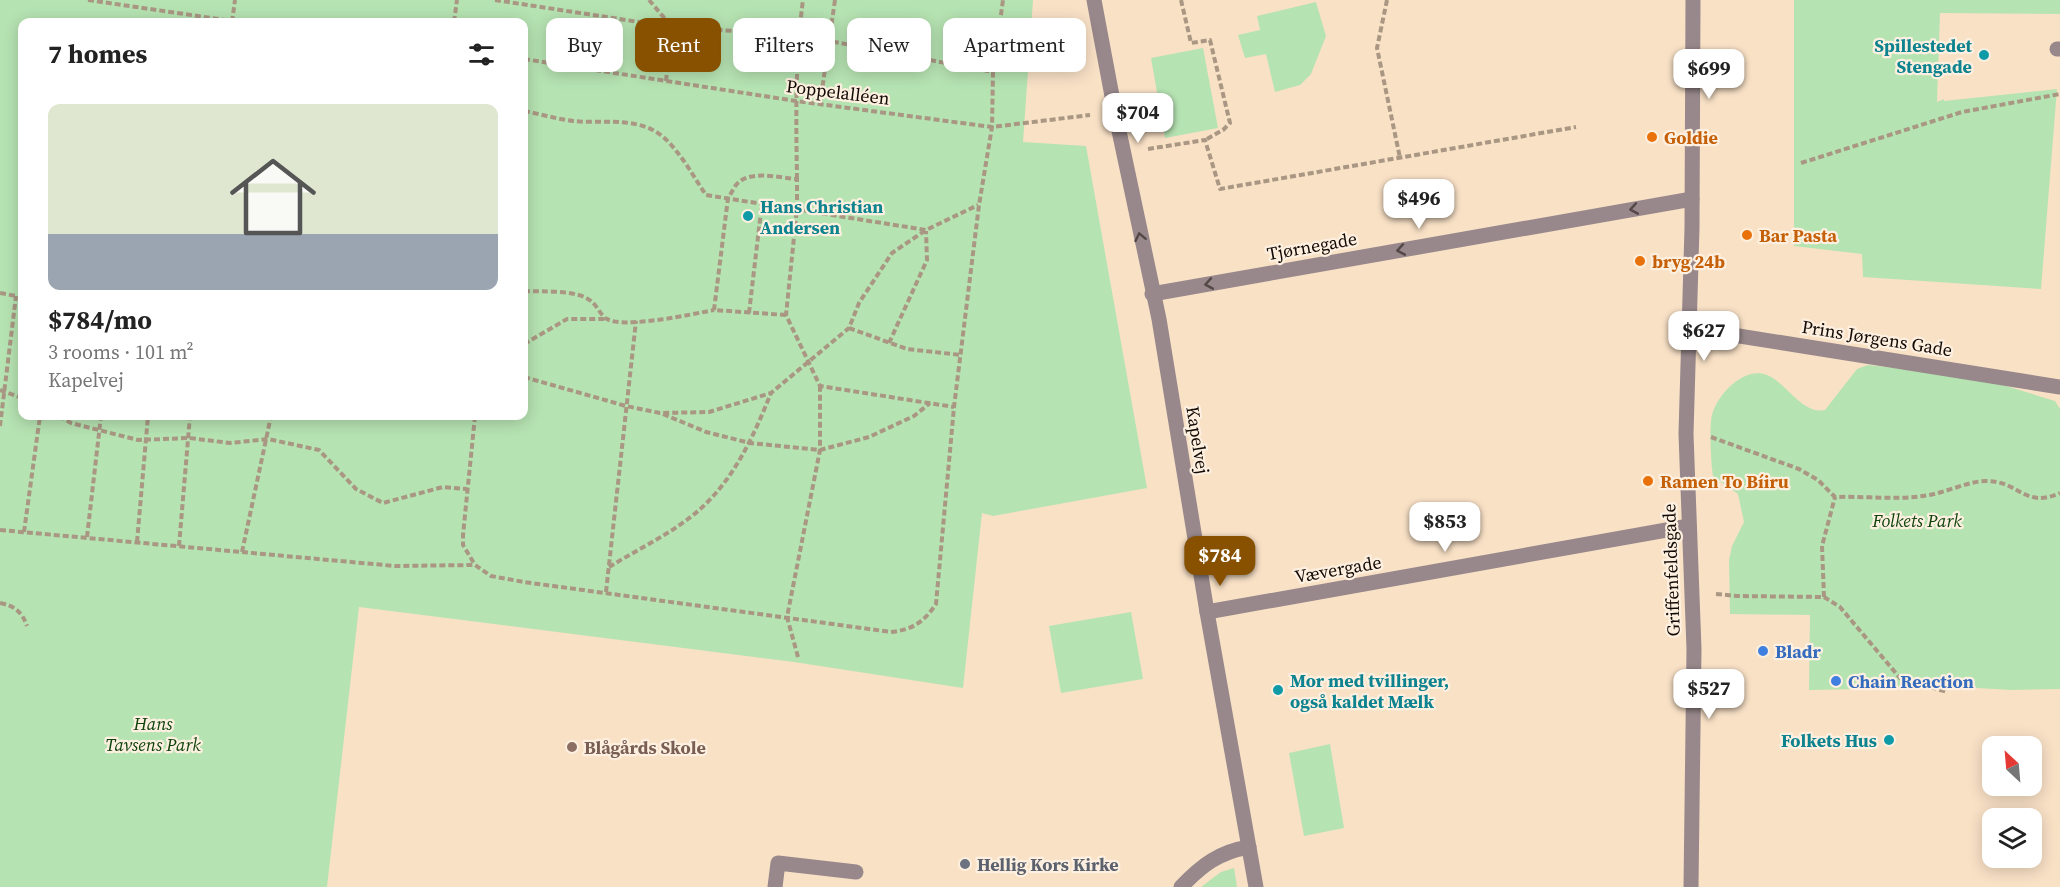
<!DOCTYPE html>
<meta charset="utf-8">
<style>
:root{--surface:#fff;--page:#f6f6f6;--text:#222;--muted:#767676;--line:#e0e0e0;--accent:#875100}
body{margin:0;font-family:"Source Serif 4",serif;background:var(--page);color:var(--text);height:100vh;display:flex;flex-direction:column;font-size:22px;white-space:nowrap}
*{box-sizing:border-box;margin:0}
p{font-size:20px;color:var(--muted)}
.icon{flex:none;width:33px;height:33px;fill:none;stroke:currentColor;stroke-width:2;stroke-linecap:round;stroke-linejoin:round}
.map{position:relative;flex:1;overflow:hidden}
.details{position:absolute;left:18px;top:18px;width:510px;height:402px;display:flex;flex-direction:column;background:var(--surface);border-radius:12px;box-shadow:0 3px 15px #0003}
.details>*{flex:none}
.banner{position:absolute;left:546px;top:18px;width:570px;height:54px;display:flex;gap:12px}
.needle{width:39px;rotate:334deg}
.fabs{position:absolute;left:1982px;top:736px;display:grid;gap:12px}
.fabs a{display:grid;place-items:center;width:60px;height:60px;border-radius:12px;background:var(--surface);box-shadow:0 3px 15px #0003;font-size:30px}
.price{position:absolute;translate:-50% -51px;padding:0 14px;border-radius:12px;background:#fff;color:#222;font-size:20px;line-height:39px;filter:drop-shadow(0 2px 3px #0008)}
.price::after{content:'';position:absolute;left:50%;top:36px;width:18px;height:14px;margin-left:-9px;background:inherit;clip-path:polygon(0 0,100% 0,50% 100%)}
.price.active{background:var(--accent);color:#fff}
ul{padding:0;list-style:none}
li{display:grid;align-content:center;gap:12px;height:318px;padding:0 30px}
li+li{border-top:2px solid var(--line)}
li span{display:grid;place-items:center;height:186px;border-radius:12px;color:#555}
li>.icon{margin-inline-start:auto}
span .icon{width:108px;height:108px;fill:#fffc;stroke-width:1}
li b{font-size:26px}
h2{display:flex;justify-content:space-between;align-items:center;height:72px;padding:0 30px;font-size:26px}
.tag{padding:0 21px;border-radius:12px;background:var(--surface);box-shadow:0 3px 15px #0003;font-size:21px;line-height:54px}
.tag.active{background:var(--accent);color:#fff}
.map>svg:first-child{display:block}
.green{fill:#b6e3b2;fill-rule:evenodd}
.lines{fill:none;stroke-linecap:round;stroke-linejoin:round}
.path{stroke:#a99783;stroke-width:4;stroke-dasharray:6 3;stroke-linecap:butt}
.service{stroke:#98888b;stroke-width:15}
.minor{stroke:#98888b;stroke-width:15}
.oneway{stroke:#544847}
.culture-dot{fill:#0f9aa8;stroke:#fef0e0;stroke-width:2}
.food-dot{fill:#e8710a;stroke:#fef0e0;stroke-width:2}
.shop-dot{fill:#3f7fe0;stroke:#fef0e0;stroke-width:2}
.education-dot{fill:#8d6e63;stroke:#fef0e0;stroke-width:2}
.worship-dot{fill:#6b7280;stroke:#fef0e0;stroke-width:2}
.labels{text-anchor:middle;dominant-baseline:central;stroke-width:4.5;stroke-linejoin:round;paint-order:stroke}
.culture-label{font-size:18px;font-weight:bold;fill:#0d838f;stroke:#fef0e0;text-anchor:end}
.street-label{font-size:18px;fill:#110903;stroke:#fef0e0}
.food-label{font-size:18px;font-weight:bold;fill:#c56008;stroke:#fef0e0;text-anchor:start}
.park-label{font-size:18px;font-style:italic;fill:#0f440d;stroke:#fef0e0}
.shop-label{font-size:18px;font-weight:bold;fill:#366cbe;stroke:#fef0e0;text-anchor:start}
.education-label{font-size:18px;font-weight:bold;fill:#785e54;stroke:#fef0e0;text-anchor:start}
.worship-label{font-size:18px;font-weight:bold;fill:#5b616d;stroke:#fef0e0;text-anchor:start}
</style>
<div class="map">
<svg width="2060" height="887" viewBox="0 0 2060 887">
<rect width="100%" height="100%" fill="#f9e1c6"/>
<g class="green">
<path d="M0,0h1033l-10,142 63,4 61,342 -154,28 -11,-3 -19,175 -169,-26 -435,-55 -32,280h-327zM22,22h502v394h-502z"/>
<polygon points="1794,0 2060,0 2060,14 1940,13 1937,102 1944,99 1944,101 2057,89 2041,289 1863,277 1862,254 1794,246"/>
<polygon points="1316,2 1326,36 1311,74 1300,85 1275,92 1266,54 1245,58 1238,35 1260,30 1257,16"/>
<polygon points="1203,48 1218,128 1165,138 1151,58"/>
<path d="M1868,365l109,12 78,24 5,8v280l-48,1 -53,-3 -150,3 1,-75 -80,-1 -1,-54 3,-14 12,-24 -6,-28 -25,-18c-2,-12 -4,-50 -1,-61 5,-20 32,-49 55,-40 20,8 35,40 58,35l32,-41z"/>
<polygon points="1131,612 1143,679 1061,693 1049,626"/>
<polygon points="1330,744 1344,828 1304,836 1289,753"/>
<polygon points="1234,868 1237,887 1201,887 1221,872"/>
</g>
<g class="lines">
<g class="path">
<polyline points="88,0 239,22"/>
<polyline points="495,0 672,27"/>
<polyline points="649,0 672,27"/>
<polyline points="1181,0 1191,43 1210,40 1230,123 1223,130 1205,140"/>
<polyline points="1387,0 1377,48 1400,158"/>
<polyline points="232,22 235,0"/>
<polyline points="454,22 457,0"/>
<polyline points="524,59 796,101 992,127 1090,115"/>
<polyline points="666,81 672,27 798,35 993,72"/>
<polyline points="820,104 835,0"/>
<path d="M524,111c16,3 33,8 49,10 30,3 64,-5 89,15 18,15 31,40 44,59l220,35 52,-25"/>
<polyline points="1148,149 1205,140 1220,189 1576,127"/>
<polyline points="1801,163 1962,112 2060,94"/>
<path d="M797,179c-1,-60 -2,-119 6,-179"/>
<path d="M524,291c17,1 55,-2 68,11 5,4 9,14 15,17 17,10 86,-5 107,-9"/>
<polyline points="0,293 22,297"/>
<polyline points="749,313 762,203"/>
<path d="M786,315l-72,-5 14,-112c3,-4 5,-9 8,-13 13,-16 43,-7 61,-6v29l-11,107 34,71 134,21"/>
<polyline points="849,328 907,349 961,355"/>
<polyline points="889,343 927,260 926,231"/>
<polyline points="524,344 567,319 605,319"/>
<polyline points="524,377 626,406 660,413 709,412 771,393 849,328 859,303 892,253 926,230"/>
<polyline points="0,390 22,398"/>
<polyline points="663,414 706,432 750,443 820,450 869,437 914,416 930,403"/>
<polyline points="59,416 71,423 138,440 189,438 230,443 268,439 319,450 356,489 383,503 443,487 467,489"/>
<polyline points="475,416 463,535 463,545 475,565"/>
<polyline points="0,426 16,296"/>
<path d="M1711,437l88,32 19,11 17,17c29,-1 60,3 88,-1 20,-2 45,-15 63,-15 34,0 38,28 74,12"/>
<path d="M0,530l395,36 80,-1 16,11 33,6 367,50c21,-2 33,-10 45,-28l18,-197 25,-202 13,-78 1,-55 10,-72"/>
<polyline points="24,532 40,416"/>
<polyline points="87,537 101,416"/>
<polyline points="137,542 148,416"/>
<polyline points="179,546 190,416"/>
<polyline points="242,552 271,416"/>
<path d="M609,567c26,-16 55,-30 79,-48 43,-32 64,-79 83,-126"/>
<polyline points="606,592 636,321"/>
<polyline points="1716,594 1737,596 1824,597 1840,607 1900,678 1947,692"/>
<polyline points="1824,597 1822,546 1835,497"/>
<path d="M0,603c15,3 22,9 27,23"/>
<polyline points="798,657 787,617 820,450 820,386"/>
</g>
<g class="service">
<polyline points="2057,49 2060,49"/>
<polyline points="775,887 778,863 856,872"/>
<path d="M1181,887c21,-22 38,-35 68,-40"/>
</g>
<g class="minor">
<polyline points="1094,0 1115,112 1159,319 1207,612 1256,887"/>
<polyline points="1152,294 1692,199"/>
<polyline points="1689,328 2060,387"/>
<polyline points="1207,612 1689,526"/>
<polyline points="1691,887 1694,649 1686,434 1692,228 1693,0"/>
</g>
</g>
<defs><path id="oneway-chevron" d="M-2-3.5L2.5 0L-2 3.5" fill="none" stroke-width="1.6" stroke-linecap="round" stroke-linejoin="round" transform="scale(1.5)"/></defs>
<g class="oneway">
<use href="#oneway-chevron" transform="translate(1634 209) rotate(170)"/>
<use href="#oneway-chevron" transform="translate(1140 237) rotate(-102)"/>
<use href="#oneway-chevron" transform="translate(1401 250) rotate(170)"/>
<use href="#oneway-chevron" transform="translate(1209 284) rotate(170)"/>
</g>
<g class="culture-dot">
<circle cx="1984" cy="55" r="6"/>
<circle cx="748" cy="216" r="6"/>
<circle cx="1278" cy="690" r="6"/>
<circle cx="1889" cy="740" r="6"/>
</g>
<g class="food-dot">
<circle cx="1652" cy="137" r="6"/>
<circle cx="1747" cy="235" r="6"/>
<circle cx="1640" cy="261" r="6"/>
<circle cx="1648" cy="481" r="6"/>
</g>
<g class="shop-dot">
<circle cx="1763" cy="651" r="6"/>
<circle cx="1836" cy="681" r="6"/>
</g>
<circle class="education-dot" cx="572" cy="747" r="6"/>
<circle class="worship-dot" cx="965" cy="864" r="6"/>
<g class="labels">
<g class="culture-label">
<text x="1972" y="45">Spillestedet<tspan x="1972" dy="21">Stengade</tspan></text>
<text x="760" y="206" text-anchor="start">Hans Christian<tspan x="760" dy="21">Andersen</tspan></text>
<text x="1290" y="680" text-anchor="start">Mor med tvillinger,<tspan x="1290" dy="21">også kaldet Mælk</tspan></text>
<text x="1877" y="740">Folkets Hus</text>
</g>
<g class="street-label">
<text transform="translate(838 92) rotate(7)">Poppelalléen</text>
<text transform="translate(1312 246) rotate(-10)">Tjørnegade</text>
<text transform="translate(1877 338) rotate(9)">Prins Jørgens Gade</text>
<text transform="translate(1198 440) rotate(81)">Kapelvej</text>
<text transform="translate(1338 569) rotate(-10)">Vævergade</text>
<text transform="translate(1671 570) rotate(-92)">Griffenfeldsgade</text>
</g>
<g class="food-label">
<text x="1664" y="137">Goldie</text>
<text x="1759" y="235">Bar Pasta</text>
<text x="1652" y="261">bryg 24b</text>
<text x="1660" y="481">Ramen To Bíiru</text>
</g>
<g class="park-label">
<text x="1917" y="520">Folkets Park</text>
<text x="153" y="723">Hans<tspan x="153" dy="21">Tavsens Park</tspan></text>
</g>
<g class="shop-label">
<text x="1775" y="651">Bladr</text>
<text x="1848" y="681">Chain Reaction</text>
</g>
<g class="education-label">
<text x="584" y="747">Blågårds Skole</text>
</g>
<g class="worship-label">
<text x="977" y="864">Hellig Kors Kirke</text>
</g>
</g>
</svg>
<div class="fabs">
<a><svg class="needle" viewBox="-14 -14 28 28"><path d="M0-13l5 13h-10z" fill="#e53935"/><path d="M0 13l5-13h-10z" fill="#767676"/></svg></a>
<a><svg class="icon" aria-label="layers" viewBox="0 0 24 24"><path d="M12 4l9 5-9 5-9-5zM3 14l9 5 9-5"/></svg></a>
</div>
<b class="price" style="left:1709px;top:100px">$699</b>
<b class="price" style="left:1138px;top:144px">$704</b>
<b class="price" style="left:1419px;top:230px">$496</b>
<b class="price" style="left:1704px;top:362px">$627</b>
<b class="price" style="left:1445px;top:553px">$853</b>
<b class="price active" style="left:1220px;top:587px">$784</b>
<b class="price" style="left:1709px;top:720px">$527</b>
<div class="banner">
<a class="tag">Buy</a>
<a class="tag active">Rent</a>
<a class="tag">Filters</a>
<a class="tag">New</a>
<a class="tag">Apartment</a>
</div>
<section class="details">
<h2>7 homes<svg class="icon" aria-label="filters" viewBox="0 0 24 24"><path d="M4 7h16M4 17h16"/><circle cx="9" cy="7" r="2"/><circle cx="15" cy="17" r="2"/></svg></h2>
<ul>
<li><span style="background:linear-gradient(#dfe7d0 70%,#9aa5b1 0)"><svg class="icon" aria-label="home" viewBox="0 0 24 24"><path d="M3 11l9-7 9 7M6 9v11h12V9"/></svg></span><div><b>$784/mo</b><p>3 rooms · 101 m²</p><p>Kapelvej</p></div></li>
</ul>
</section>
</div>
